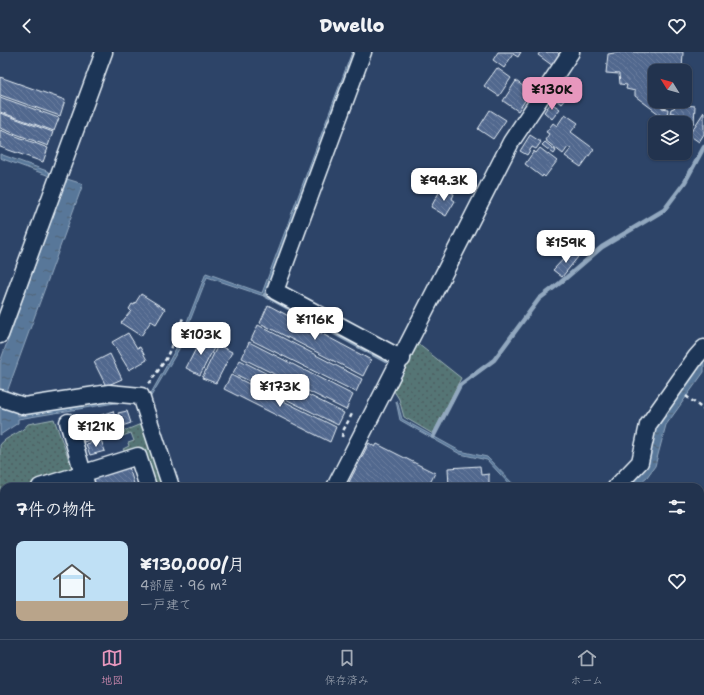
<!DOCTYPE html>
<html lang="ja">
<meta charset="utf-8">
<style>
:root{--surface:#22334e;--page:#2e3f58;--text:#f1f3f6;--muted:#a2aab6;--line:#3f4e66;--accent:#e797bd}
body{margin:0;font-family:"Shantell Sans","Klee One",sans-serif;background:var(--page);color:var(--text);height:100vh;display:flex;flex-direction:column;font-size:15px;white-space:nowrap}
*{box-sizing:border-box;margin:0}
p{font-size:13px;color:var(--muted)}
.icon{flex:none;width:22px;height:22px;fill:none;stroke:currentColor;stroke-width:2;stroke-linecap:round;stroke-linejoin:round}
.map{position:relative;flex:1;overflow:hidden}
.sheet{position:absolute;left:0px;top:431px;width:704px;height:156px;display:flex;flex-direction:column;background:var(--surface);border-radius:12px 12px 0 0;box-shadow:0 1px 3px #0004,0 0 0 1px var(--line)}
.sheet>*{flex:none}
.needle{width:26px;rotate:307deg}
.controls{position:absolute;left:648px;top:12px;display:grid;gap:8px}
.controls a{display:grid;place-items:center;width:44px;height:44px;border-radius:8px;background:var(--surface);box-shadow:0 1px 3px #0004,0 0 0 1px var(--line);font-size:20px}
.price{position:absolute;translate:-50% -34px;padding:0 9px;border-radius:8px;background:#fff;color:#222;font-size:13px;line-height:26px;filter:drop-shadow(0 1px 2px #0008)}
.price::after{content:'';position:absolute;left:50%;top:24px;width:12px;height:9px;margin-left:-6px;background:inherit;clip-path:polygon(0 0,100% 0,50% 100%)}
.price.active{background:var(--accent);color:#111}
ul{padding:0;list-style:none}
li{display:flex;align-items:center;gap:12px;height:100px;padding:0 16px}
li span{display:grid;place-items:center;flex:none;width:112px;height:80px;border-radius:8px;color:#555}
li>.icon{margin-inline-start:auto}
span .icon{width:48px;height:48px;fill:#fffc;stroke-width:1}
li b{font-size:17px}
h2{display:flex;justify-content:space-between;align-items:center;height:48px;padding:0 16px;font-size:17px}
header{display:flex;justify-content:space-between;align-items:center;height:52px;padding:0 16px;background:var(--surface);font-size:18px;font-weight:800}
.tabs{display:flex;justify-content:space-around;align-items:center;height:56px;border-top:1px solid var(--line);background:var(--surface);font-size:11px;color:var(--muted)}
.tabs a{display:grid;justify-items:center;gap:2px}
.tabs .active{color:var(--accent)}
.map>svg:first-child{display:block}
.grass{fill:url(#grass-dots);stroke:#9eb3b6}
.water{fill:url(#water-ripples);stroke:#92a8bf}
.lines{fill:none;stroke-linecap:round;stroke-linejoin:round}
.stream{stroke:#92a8bf;stroke-width:4.5}
.building{fill:url(#building-back-hatch);stroke:#e8f1f8}
.minor-casing{stroke:#e8f1f8;stroke-width:19}
.path{stroke:#e8f1f8;stroke-width:2.5;stroke-dasharray:4 3;stroke-linecap:butt}
.minor{stroke:#1d3557;stroke-width:16}
</style>
<header><svg class="icon" aria-label="back" viewBox="0 0 24 24"><path d="M15 5l-7 7 7 7"/></svg>Dwello<svg class="icon" aria-label="heart" viewBox="0 0 24 24"><path d="M12 20l-8-8c-3-5 5-10 8-4 3-6 11-1 8 4z"/></svg></header>
<div class="map">
<svg width="704" height="587" viewBox="0 0 704 587">
<defs>
<pattern id="grass-dots" width="8" height="8" patternUnits="userSpaceOnUse"><rect width="8" height="8" fill="#547575"/><path d="M2 2h.1M6 6h.1" fill="none" stroke="#4d5e60" stroke-width="1.8" stroke-linecap="round"/></pattern>
<pattern id="water-ripples" width="26" height="14" patternUnits="userSpaceOnUse"><rect width="26" height="14" fill="#597799"/><path d="M2 4q2-2 4 0t4 0M15 11q2-2 4 0t4 0" fill="none" stroke="#506275"/></pattern>
<pattern id="building-back-hatch" width="6" height="6" patternUnits="userSpaceOnUse"><rect width="6" height="6" fill="#51678e"/><path d="M-1 5l2 2M0 0l6 6M5-1l2 2" fill="none" stroke="#6a7d9f"/></pattern>
</defs>
<rect width="100%" height="100%" fill="#2d4468"/>
<filter id="ink" filterUnits="userSpaceOnUse"><feTurbulence type="fractalNoise" baseFrequency=".025" numOctaves="2"/><feDisplacementMap in="SourceGraphic" scale="8" xChannelSelector="R" yChannelSelector="G"/><feConvolveMatrix kernelMatrix="1 2 1 2 8 2 1 2 1" color-interpolation-filters="sRGB"/></filter>
<g filter="url(#ink)">
<g class="grass">
<polygon points="418,292 461,326 433,382 404,365 399,347 394,339"/>
<path d="M54,367l19,52 -48,16h-21v27l-4,-18v-51c6,-9 21,-11 28,-21z"/>
<polygon points="141,372 163,435 153,435 126,402 123,397 129,394 128,391 134,389 131,381 114,387 112,384"/>
<polygon points="81,583 126,583 114,587 82,587"/>
<polygon points="156,583 206,583 206,587 143,587"/>
</g>
<g class="water">
<polygon points="352,0 355,0 264,244 207,225 179,297 150,346 147,343 150,343 178,293 206,221 262,241"/>
<polygon points="0,102 47,119 52,123 49,126 47,123 0,106"/>
<polygon points="67,127 83,132 7,340 0,338 0,310 63,136 61,133 64,129 66,131"/>
<polygon points="704,307 704,320 666,373 655,414 647,425 635,435 626,435 657,368"/>
<polygon points="111,347 127,349 18,367 18,371 0,383 0,354 18,361 18,364"/>
<polygon points="396,349 397,349 402,367 460,399 487,405 516,435 512,435 487,408 460,402 400,368"/>
</g>
<g class="lines">
<g class="stream">
<polyline points="265,243 386,309"/>
<polyline points="433,385 460,333 494,308 539,247 560,231 602,195 664,158 685,130 704,95"/>
</g>
</g>
<g class="building">
<polygon points="498,0 521,0 518,5 513,2 504,16 493,8"/>
<polygon points="540,0 557,0 561,3 553,14 538,3"/>
<polygon points="621,0 683,0 682,19 655,19 655,49 663,49 662,56 668,57 667,65 663,65 635,44 635,39 626,37 627,33 620,32 619,22 606,21 608,2"/>
<polygon points="497,16 511,26 499,44 484,34"/>
<polygon points="0,25 65,48 60,64 0,43"/>
<polygon points="516,29 531,40 518,59 503,49"/>
<polygon points="559,41 566,46 561,52 555,47"/>
<polygon points="0,45 59,66 54,79 0,60"/>
<polygon points="551,51 560,57 552,67 544,60"/>
<polygon points="677,52 695,54 694,71 674,71 674,61 670,61 671,57 674,56"/>
<polygon points="490,58 506,68 493,87 478,77"/>
<polygon points="704,60 704,82 699,90 689,83"/>
<polygon points="0,61 53,80 48,94 0,76"/>
<polygon points="565,62 578,71 571,80 594,97 581,115 565,104 571,97 568,95 563,102 545,88 549,82 546,80 553,71 557,74"/>
<polygon points="0,78 48,96 43,110 0,95"/>
<polygon points="530,83 541,90 536,97 532,95 527,103 520,99"/>
<polygon points="545,90 556,99 554,102 542,93"/>
<polygon points="540,96 557,109 545,125 543,123 542,125 525,112 534,99 536,101"/>
<polygon points="442,135 454,142 452,147 455,149 446,164 431,155"/>
<polygon points="571,199 578,205 562,225 553,218"/>
<polygon points="141,242 165,257 156,272 151,269 141,284 121,271 131,259 129,257 132,252 134,253"/>
<polygon points="268,253 371,308 363,324 260,271"/>
<polygon points="258,273 362,327 356,340 251,288"/>
<polygon points="128,281 137,296 140,295 147,308 129,318 112,290"/>
<polygon points="202,285 216,292 200,323 186,316"/>
<polygon points="249,290 353,343 346,358 242,306"/>
<polygon points="218,293 232,300 216,331 202,326"/>
<polygon points="110,302 122,327 106,334 94,310"/>
<polygon points="240,308 344,361 338,373 233,321"/>
<polygon points="231,323 336,375 330,390 224,337"/>
<polygon points="113,359 119,377 84,390 77,371"/>
<polygon points="127,359 131,371 122,374 118,361"/>
<polygon points="101,388 105,399 90,403 86,392"/>
<polygon points="369,391 375,395 377,392 435,421 428,435 357,435 349,430"/>
<polygon points="480,414 481,423 489,422 489,435 449,435 448,416"/>
<polygon points="129,415 135,435 94,435 91,427"/>
<polygon points="0,519 4,531 4,583 21,583 22,585 17,587 0,587"/>
<polygon points="700,545 704,548 704,562 700,567"/>
<polygon points="238,583 249,583 249,584 238,585"/>
<polygon points="323,583 328,583 328,587 324,587"/>
</g>
<g class="lines">
<defs>
<g id="minor">
<polyline points="363,0 275,239 402,307"/>
<polyline points="0,283 104,0"/>
<polyline points="0,346 24,354 109,341 141,344 171,435"/>
<polyline points="68,370 87,435"/>
<polyline points="40,435 138,404 148,435"/>
<polyline points="335,435 511,90 571,0"/>
<polyline points="616,435 640,410 648,373 696,305 704,296"/>
<polyline points="74,583 76,587"/>
<polyline points="215,583 216,587"/>
<polyline points="129,587 142,583"/>
<polyline points="256,587 258,583"/>
</g>
</defs>
<use href="#minor" class="minor-casing"/>
<g class="path">
<polyline points="149,332 166,307 183,266"/>
<polyline points="686,344 704,358"/>
<polyline points="342,385 343,379 352,362"/>
</g>
<use href="#minor" class="minor"/>
</g>
</g>
</svg>
<div class="controls">
<a><svg class="needle" viewBox="-14 -14 28 28"><path d="M0-13l5 13h-10z" fill="#e53935"/><path d="M0 13l5-13h-10z" fill="#a2aab6"/></svg></a>
<a><svg class="icon" aria-label="layers" viewBox="0 0 24 24"><path d="M12 4l9 5-9 5-9-5zM3 14l9 5 9-5"/></svg></a>
</div>
<b class="price active" style="left:552px;top:59px">¥130K</b>
<b class="price" style="left:444px;top:150px">¥94.3K</b>
<b class="price" style="left:566px;top:212px">¥159K</b>
<b class="price" style="left:315px;top:289px">¥116K</b>
<b class="price" style="left:201px;top:304px">¥103K</b>
<b class="price" style="left:280px;top:356px">¥173K</b>
<b class="price" style="left:96px;top:396px">¥121K</b>
<section class="sheet">
<h2>7件の物件<svg class="icon" aria-label="filters" viewBox="0 0 24 24"><path d="M4 7h16M4 17h16"/><circle cx="9" cy="7" r="2"/><circle cx="15" cy="17" r="2"/></svg></h2>
<ul>
<li><span style="background:linear-gradient(#bfe0f5 75%,#b9a48a 0)"><svg class="icon" aria-label="home" viewBox="0 0 24 24"><path d="M3 11l9-7 9 7M6 9v11h12V9"/></svg></span><div><b>¥130,000/月</b><p>4部屋 · 96 m²</p><p>一戸建て</p></div><svg class="icon" aria-label="heart" viewBox="0 0 24 24"><path d="M12 20l-8-8c-3-5 5-10 8-4 3-6 11-1 8 4z"/></svg></li>
</ul>
</section>
</div>
<nav class="tabs">
<a class="active"><svg class="icon" aria-label="map" viewBox="0 0 24 24"><path d="M3 6l6-2 6 2 6-2v14l-6 2-6-2-6 2zM9 4v14M15 6v14"/></svg>地図</a>
<a><svg class="icon" aria-label="saved" viewBox="0 0 24 24"><path d="M7 4h10v16l-5-4-5 4z"/></svg>保存済み</a>
<a><svg class="icon" aria-label="home" viewBox="0 0 24 24"><path d="M3 11l9-7 9 7M6 9v11h12V9"/></svg>ホーム</a>
</nav>
